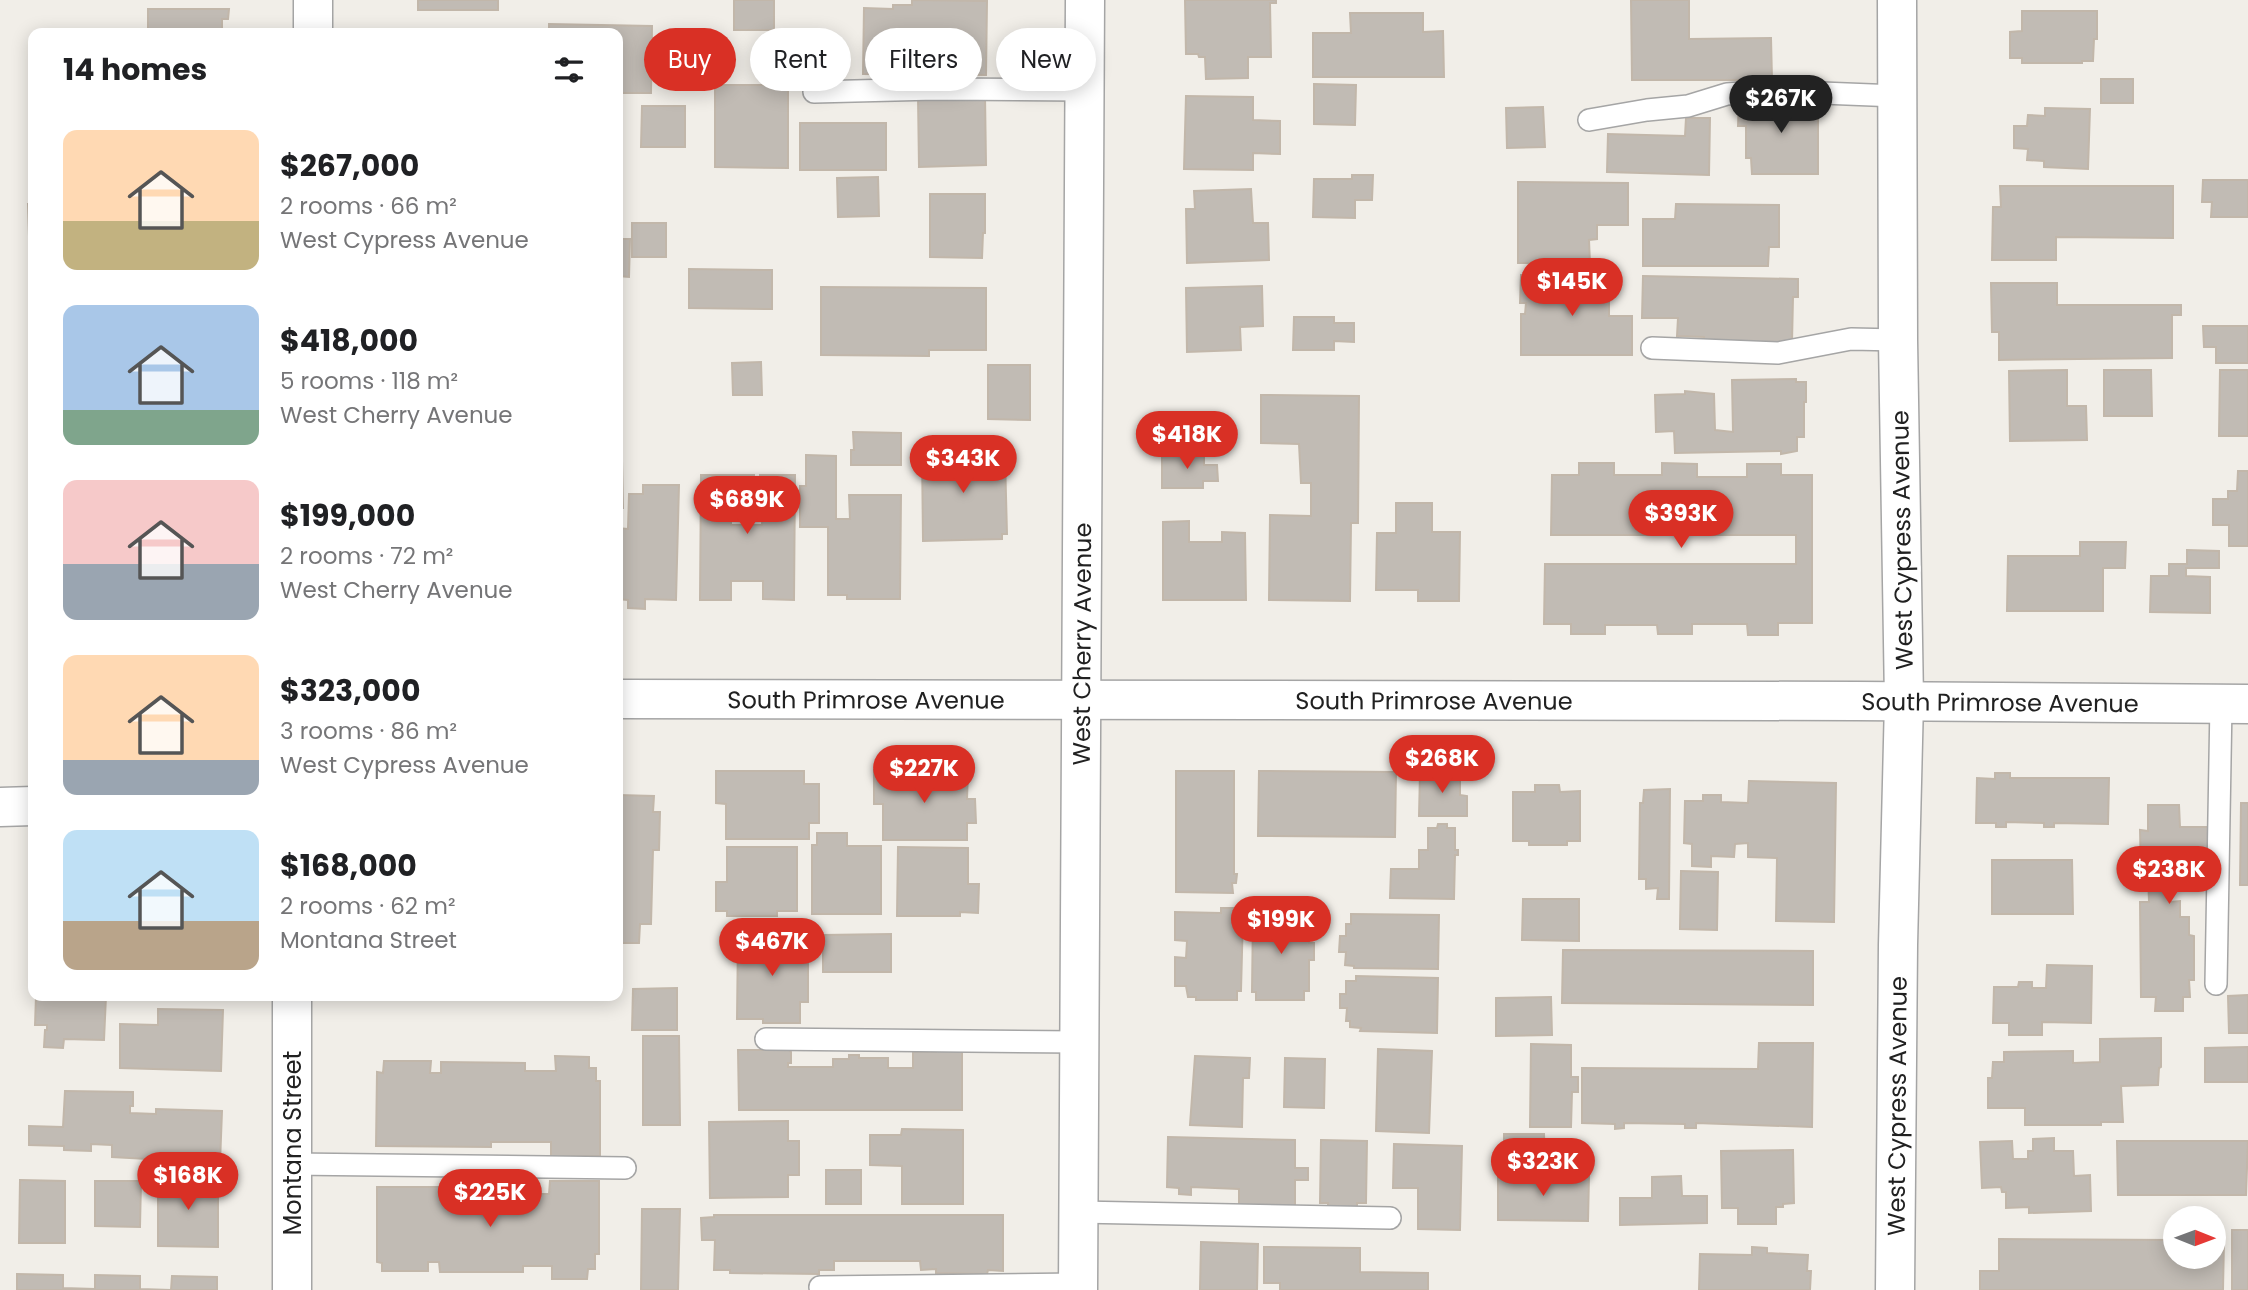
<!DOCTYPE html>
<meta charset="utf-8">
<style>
:root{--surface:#fff;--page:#f2f2f2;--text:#202124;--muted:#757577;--accent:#d93025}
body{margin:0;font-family:Poppins,sans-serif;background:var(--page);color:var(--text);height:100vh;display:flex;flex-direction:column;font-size:26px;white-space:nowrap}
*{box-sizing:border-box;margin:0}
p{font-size:23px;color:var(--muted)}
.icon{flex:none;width:38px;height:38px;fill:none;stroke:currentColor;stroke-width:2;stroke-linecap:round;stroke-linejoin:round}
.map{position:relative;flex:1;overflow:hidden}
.panel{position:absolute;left:28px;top:28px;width:595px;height:973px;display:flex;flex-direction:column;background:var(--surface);border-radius:14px;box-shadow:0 4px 18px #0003}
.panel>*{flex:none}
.hud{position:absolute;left:644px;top:28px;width:665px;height:63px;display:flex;gap:14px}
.needle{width:46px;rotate:91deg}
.controls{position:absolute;left:2163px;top:1206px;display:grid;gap:14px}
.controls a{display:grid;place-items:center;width:63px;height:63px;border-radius:50%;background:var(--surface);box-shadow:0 4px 18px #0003;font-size:35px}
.price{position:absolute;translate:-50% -60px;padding:0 16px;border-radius:24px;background:var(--accent);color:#fff;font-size:23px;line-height:46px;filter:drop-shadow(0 2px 4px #0008)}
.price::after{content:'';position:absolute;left:50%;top:42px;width:21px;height:16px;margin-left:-10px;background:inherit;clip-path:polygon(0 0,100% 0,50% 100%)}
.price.selected{background:#222;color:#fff}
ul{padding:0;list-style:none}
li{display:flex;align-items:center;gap:21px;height:175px;padding:0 35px}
li span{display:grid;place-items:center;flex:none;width:196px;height:140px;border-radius:14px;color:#555}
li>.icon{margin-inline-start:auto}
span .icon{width:84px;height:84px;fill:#fffc;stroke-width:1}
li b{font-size:30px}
h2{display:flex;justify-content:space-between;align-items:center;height:84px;padding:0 35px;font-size:30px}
.chip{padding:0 24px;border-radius:32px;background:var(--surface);box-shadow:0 4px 18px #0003;font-size:24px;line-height:63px}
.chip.selected{background:var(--accent);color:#fff}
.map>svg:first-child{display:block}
.building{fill:#c1bbb4;stroke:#c2b7aa;stroke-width:2}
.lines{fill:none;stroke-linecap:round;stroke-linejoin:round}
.lane-casing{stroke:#a5a5a5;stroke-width:24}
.street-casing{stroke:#a5a5a5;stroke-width:41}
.lane{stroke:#fff;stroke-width:21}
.street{stroke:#fff;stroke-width:38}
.labels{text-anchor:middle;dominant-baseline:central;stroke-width:7;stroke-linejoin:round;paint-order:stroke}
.street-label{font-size:24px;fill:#212121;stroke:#fff}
</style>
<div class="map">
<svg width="2248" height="1290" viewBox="0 0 2248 1290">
<rect width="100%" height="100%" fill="#f1eee8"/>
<g class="building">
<rect x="418" y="0" width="80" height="10"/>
<rect x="734" y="0" width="40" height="30"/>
<polygon points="912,0 987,1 986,75 863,74 864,8 893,9 893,5 912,5"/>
<polygon points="1185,0 1276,0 1276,3 1270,3 1271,57 1248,57 1248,78 1206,79 1205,57 1199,57 1198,54 1186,54"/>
<polygon points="1631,0 1689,0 1689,39 1771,38 1772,80 1632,80"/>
<polygon points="148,9 229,9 228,19 222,19 222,33 148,33"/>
<polygon points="2022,11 2097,11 2097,39 2094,39 2093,61 2082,61 2082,63 2022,63 2022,58 2010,58 2010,32 2022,31"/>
<polygon points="1350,13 1423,13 1423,32 1443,31 1444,77 1313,77 1313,33 1351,33"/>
<polygon points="549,24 652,26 651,93 618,93 618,33 529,33 549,32"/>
<rect x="414" y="31" width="24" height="2"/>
<rect x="2101" y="79" width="32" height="24"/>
<polygon points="1314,84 1356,85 1355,125 1314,124"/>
<polygon points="715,85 788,85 788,168 715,167"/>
<polygon points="985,95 986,165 919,167 918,96"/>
<polygon points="1186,96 1253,97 1253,120 1280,121 1280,154 1253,153 1253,170 1184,169"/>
<polygon points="1739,99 1818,100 1818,174 1752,174 1751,158 1746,158 1746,126 1738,126"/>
<polygon points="642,106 685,106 685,147 641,147"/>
<polygon points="1543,107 1545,147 1507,148 1506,108"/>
<polygon points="2045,108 2090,109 2088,169 2044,167 2044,161 2027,160 2028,149 2014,148 2014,126 2027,126 2028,115 2045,116"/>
<polygon points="1686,118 1710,118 1709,175 1607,172 1608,134 1685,136"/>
<rect x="800" y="123" width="86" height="47"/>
<polygon points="1352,175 1373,175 1372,200 1355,200 1355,218 1313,217 1314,179 1352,179"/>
<polygon points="878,177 879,216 838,217 837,178"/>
<polygon points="2203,180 2248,180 2248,217 2211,217 2212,202 2202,202"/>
<polygon points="1518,182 1628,183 1628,225 1597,225 1597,239 1589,240 1590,264 1518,263"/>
<polygon points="2000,186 2173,186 2173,238 2056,237 2056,260 1992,260 1993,207 2001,207"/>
<polygon points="1251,189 1253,223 1268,223 1269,260 1187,263 1186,209 1195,209 1194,191"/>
<polygon points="930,194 985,194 985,233 983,233 982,258 930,257"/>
<polygon points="28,204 33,204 33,236 29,236"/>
<polygon points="1676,204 1779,205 1779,247 1769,247 1768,266 1643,266 1643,219 1675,219"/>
<rect x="632" y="223" width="34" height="34"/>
<polygon points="618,239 630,239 629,277 618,276"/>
<polygon points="689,269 772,270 772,309 689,308"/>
<polygon points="1521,275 1553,275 1553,279 1563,280 1563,276 1609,275 1609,316 1632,316 1632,355 1521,355 1521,314 1525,314 1526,303 1520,303"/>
<polygon points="1643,276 1798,279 1798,297 1793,297 1792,343 1704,342 1704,337 1677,336 1678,318 1642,318"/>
<polygon points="1991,283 2057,283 2057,305 2181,305 2181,315 2172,315 2172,358 1999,360 1999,332 1992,332"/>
<polygon points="1262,286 1263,326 1240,327 1241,350 1187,352 1186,288"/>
<polygon points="821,287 986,288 986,350 929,350 929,356 821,355"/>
<polygon points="1294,317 1334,317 1334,323 1354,323 1354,342 1334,341 1334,350 1293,350"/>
<polygon points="2203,326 2248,326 2248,363 2216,363 2216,347 2204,347"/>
<polygon points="761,362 762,395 733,395 732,363"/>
<polygon points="988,365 1030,365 1030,420 988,419"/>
<polygon points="2067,370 2067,406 2086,406 2087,440 2010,441 2009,371"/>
<polygon points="2104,370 2151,370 2152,416 2104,416"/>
<polygon points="2220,370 2248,370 2248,436 2219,436"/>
<polygon points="1796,379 1796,382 1806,382 1806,402 1804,402 1804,437 1797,437 1797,451 1781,454 1781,451 1675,453 1674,431 1656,432 1655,395 1685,394 1685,391 1714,394 1715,430 1733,432 1732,380"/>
<polygon points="1261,395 1359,396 1358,523 1351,523 1350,601 1269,600 1270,515 1311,516 1311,483 1301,483 1299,444 1261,443"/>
<polygon points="618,413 621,414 623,508 618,508"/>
<polygon points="853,432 901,433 901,465 851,465 851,450 854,450"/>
<polygon points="954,445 981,445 981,462 989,462 989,458 1005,458 1007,534 1002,534 1002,539 923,541 922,451 954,450"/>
<polygon points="1204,453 1204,465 1217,465 1218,481 1203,481 1203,488 1162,488 1162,454"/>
<polygon points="806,455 836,456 836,519 850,519 849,495 901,495 900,599 847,599 847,595 828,595 828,527 800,527 800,486 806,486"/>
<polygon points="1579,463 1614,463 1614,475 1662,475 1662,463 1697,464 1697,477 1747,477 1747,464 1781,464 1781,475 1812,475 1812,623 1778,623 1778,635 1748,635 1747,624 1692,624 1692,634 1658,634 1657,625 1605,625 1605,634 1571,634 1571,624 1544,624 1545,564 1796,564 1796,535 1551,535 1552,475 1579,475"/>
<polygon points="2238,471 2248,471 2248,546 2229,546 2229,525 2213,525 2213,499 2228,499 2228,491 2237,491"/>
<polygon points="701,475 754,475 754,517 731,517 731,525 762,525 763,504 759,504 760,475 795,475 794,600 763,599 763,581 731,581 731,600 700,600"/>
<polygon points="643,485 679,485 676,600 645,599 645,609 628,608 628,600 618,599 618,528 628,529 629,494 643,494"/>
<polygon points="1396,503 1432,503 1432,532 1460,532 1459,601 1418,601 1418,590 1376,590 1377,533 1396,533"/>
<polygon points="1189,521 1189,542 1222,542 1222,532 1245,533 1246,600 1163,600 1163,522"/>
<polygon points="2080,542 2126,542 2125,568 2103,568 2103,611 2007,611 2008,556 2080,556"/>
<polygon points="2187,550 2219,551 2219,568 2186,568 2186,576 2210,577 2210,613 2150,612 2151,576 2169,576 2169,564 2187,564"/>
<polygon points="874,770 968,771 967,799 975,799 976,823 967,823 967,840 883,840 883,804 874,804"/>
<polygon points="716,771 804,771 804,784 819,784 819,823 809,823 809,839 726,839 726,804 716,803"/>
<polygon points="1176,771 1234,771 1234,874 1237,874 1236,883 1232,883 1233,893 1176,892"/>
<polygon points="1259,771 1396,772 1395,837 1258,836"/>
<polygon points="1420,773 1460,773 1460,795 1467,796 1467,816 1419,816"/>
<polygon points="1995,773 2010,773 2010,778 2109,778 2108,824 2054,823 2054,827 2044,827 2044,823 2006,822 2006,827 1996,827 1996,823 1976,823 1977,778 1995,779"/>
<polygon points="1749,781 1836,783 1834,922 1776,921 1777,858 1748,857 1748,843 1735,844 1734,857 1711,856 1711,867 1692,866 1692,844 1684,843 1685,801 1703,801 1703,795 1721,795 1721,802 1748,803"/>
<polygon points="1535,785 1559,785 1560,792 1580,791 1580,841 1567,841 1567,845 1529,845 1529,841 1513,841 1513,792 1535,792"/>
<polygon points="1670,789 1669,899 1657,899 1658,888 1646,889 1646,879 1639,879 1640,803 1643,803 1644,790"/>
<polygon points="618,795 654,796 653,812 660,812 659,850 653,850 651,924 640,924 639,943 618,943"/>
<polygon points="2241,803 2248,803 2248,885 2240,885"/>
<polygon points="2148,805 2179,805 2180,827 2208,827 2208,889 2194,890 2194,875 2169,876 2170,902 2180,901 2180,917 2189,917 2189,935 2194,936 2194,980 2189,980 2190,997 2183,997 2183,1011 2155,1011 2156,997 2141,997 2140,902 2149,902 2148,873 2141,873 2140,830 2148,831"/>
<polygon points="1438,824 1447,824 1447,828 1455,828 1455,850 1458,850 1458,855 1455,855 1454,899 1390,898 1391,869 1419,869 1419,850 1428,850 1428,828 1437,828"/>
<polygon points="817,833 847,833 847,846 881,846 881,914 812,914 812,845 817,845"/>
<polygon points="727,847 797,847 797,911 777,911 777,916 727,916 727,911 716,911 716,882 727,882"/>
<polygon points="898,847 968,848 968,884 979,884 978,913 960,912 960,916 897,916"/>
<polygon points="1992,860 2072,860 2073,914 1992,914"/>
<polygon points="1681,871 1718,872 1717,930 1680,929"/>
<polygon points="1523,899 1579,899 1579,941 1522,940"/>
<polygon points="1221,908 1235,908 1235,914 1243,914 1241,991 1237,991 1237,1000 1196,1000 1196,997 1188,997 1186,986 1175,986 1175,957 1186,958 1187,941 1175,940 1175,912 1221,913"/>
<polygon points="1261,908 1276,909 1275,913 1309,914 1309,943 1314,943 1314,960 1309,960 1309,991 1304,991 1304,1000 1256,1000 1256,992 1252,992 1253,915 1260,915"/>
<polygon points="1351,914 1439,915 1438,969 1354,968 1354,966 1345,965 1346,952 1339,952 1340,936 1346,936 1346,924 1351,924"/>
<polygon points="891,934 891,972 823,972 823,935"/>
<polygon points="738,936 808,936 808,1002 800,1002 800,1023 763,1023 763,1019 737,1019"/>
<polygon points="1563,950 1813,951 1813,1005 1562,1003"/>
<polygon points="2047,965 2092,966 2091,1023 2042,1022 2042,1035 2009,1035 2009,1023 1993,1023 1994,987 2018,987 2019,982 2032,982 2032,988 2046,988"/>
<polygon points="1356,976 1438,978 1437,1033 1360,1031 1361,1028 1350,1027 1350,1021 1346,1021 1347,1008 1340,1008 1340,994 1346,994 1346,981 1356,981"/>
<polygon points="677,988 677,1030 632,1030 633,989"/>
<polygon points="2248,995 2248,1033 2229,1033 2228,996"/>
<polygon points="36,996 106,996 104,1040 64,1039 63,1048 44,1047 45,1030 47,1030 47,1025 35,1025"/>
<polygon points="475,996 517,996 517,999 475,998"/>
<polygon points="1551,997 1552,1035 1496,1036 1496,998"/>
<polygon points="158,1009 223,1010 221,1071 120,1068 120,1024 158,1025"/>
<polygon points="643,1036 679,1036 680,1125 643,1125"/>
<polygon points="2161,1038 2161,1067 2159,1068 2158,1085 2121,1086 2123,1122 2101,1122 2101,1125 2025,1125 2025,1108 1988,1108 1988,1078 1992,1078 1993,1062 2004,1062 2004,1052 2073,1051 2073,1063 2100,1062 2100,1039"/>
<polygon points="1759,1043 1813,1043 1812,1127 1696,1123 1696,1128 1685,1128 1685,1124 1624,1123 1624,1128 1615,1129 1615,1124 1582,1123 1582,1068 1758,1069"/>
<polygon points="1531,1044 1571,1045 1571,1077 1578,1077 1578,1092 1572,1092 1571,1127 1530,1127"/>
<polygon points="2248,1047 2248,1082 2205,1082 2205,1048"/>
<polygon points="936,1048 962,1050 962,1110 739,1110 738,1050 789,1050 791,1052 791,1063 788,1063 788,1067 833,1067 833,1059 849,1059 849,1055 859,1055 859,1058 888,1058 888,1068 913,1068 913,1052 936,1052"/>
<polygon points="1378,1049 1432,1051 1429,1133 1376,1131"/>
<polygon points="555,1056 589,1057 589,1068 596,1068 596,1081 600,1081 600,1156 551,1156 551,1142 491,1142 491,1147 376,1146 377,1072 383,1073 384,1061 431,1061 430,1073 441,1073 441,1062 525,1063 525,1071 556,1071"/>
<polygon points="1195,1056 1250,1058 1249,1078 1243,1078 1242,1127 1190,1125"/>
<polygon points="1285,1058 1325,1059 1324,1108 1284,1107"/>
<polygon points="65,1091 133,1092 133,1106 130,1106 130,1113 156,1114 156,1109 222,1111 220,1163 112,1157 112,1145 91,1144 91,1151 64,1150 64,1146 29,1145 29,1126 63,1127"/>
<polygon points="788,1121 788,1141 799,1141 799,1175 788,1175 788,1197 710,1198 709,1122"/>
<polygon points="902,1129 963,1130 963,1204 902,1204 902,1166 870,1165 870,1135 901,1135"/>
<polygon points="1504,1134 1544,1134 1545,1162 1504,1162"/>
<polygon points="1168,1137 1295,1140 1295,1168 1308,1168 1308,1180 1295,1180 1295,1208 1239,1207 1239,1189 1191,1187 1191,1195 1179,1194 1179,1188 1167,1187"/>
<polygon points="2054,1138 2054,1151 2073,1151 2074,1176 2090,1175 2091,1211 2029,1213 2029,1207 2006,1208 2006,1192 2002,1192 2001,1187 1982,1188 1980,1142 2012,1141 2013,1159 2028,1159 2028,1151 2033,1151 2033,1139"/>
<polygon points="1321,1140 1367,1141 1366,1203 1357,1203 1357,1214 1328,1213 1328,1203 1320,1203"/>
<polygon points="2117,1141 2248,1141 2246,1195 2118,1195"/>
<polygon points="1394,1144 1462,1146 1460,1230 1418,1229 1418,1188 1393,1188"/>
<polygon points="1793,1150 1794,1203 1783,1204 1783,1207 1776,1207 1776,1224 1738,1224 1738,1208 1722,1208 1721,1151"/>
<rect x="826" y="1170" width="35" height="34"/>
<polygon points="1498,1175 1589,1176 1588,1221 1498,1220"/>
<polygon points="1681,1176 1682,1196 1707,1196 1707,1223 1620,1225 1620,1198 1652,1198 1652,1177"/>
<polygon points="158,1178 218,1178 218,1247 158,1246"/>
<polygon points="20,1180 65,1181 65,1243 19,1243"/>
<polygon points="95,1181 141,1181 140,1227 95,1226"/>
<polygon points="550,1181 599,1181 599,1254 595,1254 595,1269 588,1269 587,1279 552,1279 552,1266 523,1266 523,1272 440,1272 439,1262 428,1262 428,1271 382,1271 382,1263 377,1262 377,1187 491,1187 491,1194 549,1194"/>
<polygon points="642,1209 680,1209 678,1290 641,1290"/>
<polygon points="714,1215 1003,1215 1003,1271 988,1270 987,1274 936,1273 936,1269 921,1270 920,1261 834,1261 834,1270 819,1270 819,1274 730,1273 730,1270 714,1270 715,1240 702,1240 701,1218 714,1217"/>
<rect x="2232" y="1230" width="16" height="60"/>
<polygon points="1999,1239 2175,1240 2175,1256 2214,1256 2214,1240 2224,1240 2223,1290 1980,1290 1980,1271 1999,1271"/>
<polygon points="1201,1242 1258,1244 1257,1290 1200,1290"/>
<polygon points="1264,1247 1360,1248 1360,1272 1428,1273 1428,1290 1280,1290 1280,1283 1264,1283"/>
<polygon points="1752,1247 1767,1248 1767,1253 1808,1255 1807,1271 1811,1271 1810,1290 1699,1290 1700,1254 1752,1255"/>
<polygon points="17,1274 63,1275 63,1288 95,1289 95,1275 140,1276 140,1289 171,1290 172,1276 217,1277 217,1290 17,1290"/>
</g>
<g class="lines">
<defs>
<g id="lane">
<polyline points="814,92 935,89 1084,90"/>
<polyline points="1589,120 1647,110 1688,106 1727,94 1769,91 1897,96"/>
<polyline points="1652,348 1778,353 1851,339 1898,340"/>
<polyline points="2216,984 2221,704"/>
<polyline points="766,1039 1079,1042"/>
<polyline points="291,1164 625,1168"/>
<polyline points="1078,1212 1390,1218"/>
<polyline points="820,1287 1078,1284"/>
</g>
<g id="street">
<polyline points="313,0 313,33"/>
<path id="s1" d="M618,699l1239,2 391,3"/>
<polyline points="0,807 33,806"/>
<polyline points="292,996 292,1290"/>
<path id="s2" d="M1078,1290l7,-1290"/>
<path id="s3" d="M1895,1290l3,-345 6,-244 -6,-361 -1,-340"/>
</g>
</defs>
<use href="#lane" class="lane-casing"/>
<use href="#street" class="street-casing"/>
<use href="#lane" class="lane"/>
<use href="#street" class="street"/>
</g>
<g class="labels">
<g class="street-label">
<text transform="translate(1902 540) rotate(-91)">West Cypress Avenue</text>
<text stroke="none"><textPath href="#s2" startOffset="646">West Cherry Avenue</textPath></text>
<text stroke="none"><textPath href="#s1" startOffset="248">South Primrose Avenue</textPath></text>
<text stroke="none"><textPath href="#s1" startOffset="816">South Primrose Avenue</textPath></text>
<text stroke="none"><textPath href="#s1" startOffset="1382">South Primrose Avenue</textPath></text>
<text stroke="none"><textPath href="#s3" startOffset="184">West Cypress Avenue</textPath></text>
<text transform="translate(292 1143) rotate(-90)">Montana Street</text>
</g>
</g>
</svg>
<div class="controls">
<a><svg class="needle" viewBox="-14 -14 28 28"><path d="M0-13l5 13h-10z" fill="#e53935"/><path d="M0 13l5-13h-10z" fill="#757577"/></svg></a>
</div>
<b class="price selected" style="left:1781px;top:135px">$267K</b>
<b class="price" style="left:1572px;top:318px">$145K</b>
<b class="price" style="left:1187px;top:471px">$418K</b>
<b class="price" style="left:963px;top:495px">$343K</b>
<b class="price" style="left:747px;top:536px">$689K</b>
<b class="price" style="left:1681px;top:550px">$393K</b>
<b class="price" style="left:1442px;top:795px">$268K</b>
<b class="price" style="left:924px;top:805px">$227K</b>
<b class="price" style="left:2169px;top:906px">$238K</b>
<b class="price" style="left:1281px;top:956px">$199K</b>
<b class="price" style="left:772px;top:978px">$467K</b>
<b class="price" style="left:1543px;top:1198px">$323K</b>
<b class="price" style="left:188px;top:1212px">$168K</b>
<b class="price" style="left:490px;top:1229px">$225K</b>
<div class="hud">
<a class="chip selected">Buy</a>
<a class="chip">Rent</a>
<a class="chip">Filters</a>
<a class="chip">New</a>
</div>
<section class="panel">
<h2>14 homes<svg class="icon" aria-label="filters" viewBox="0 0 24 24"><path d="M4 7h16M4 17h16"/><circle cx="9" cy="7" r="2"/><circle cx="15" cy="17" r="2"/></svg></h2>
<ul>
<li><span style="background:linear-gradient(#ffd9b3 65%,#c2b280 0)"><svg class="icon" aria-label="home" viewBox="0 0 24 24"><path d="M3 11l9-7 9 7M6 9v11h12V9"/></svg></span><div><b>$267,000</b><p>2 rooms · 66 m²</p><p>West Cypress Avenue</p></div></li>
<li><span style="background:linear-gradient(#a9c7e8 75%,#7fa58c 0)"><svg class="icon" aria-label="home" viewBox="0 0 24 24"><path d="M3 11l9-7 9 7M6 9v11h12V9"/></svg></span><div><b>$418,000</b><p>5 rooms · 118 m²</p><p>West Cherry Avenue</p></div></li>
<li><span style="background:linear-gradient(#f6c9c9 60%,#9aa5b1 0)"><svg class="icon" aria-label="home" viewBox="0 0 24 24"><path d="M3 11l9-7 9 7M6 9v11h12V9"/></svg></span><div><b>$199,000</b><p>2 rooms · 72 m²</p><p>West Cherry Avenue</p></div></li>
<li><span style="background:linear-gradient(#ffd9b3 75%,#9aa5b1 0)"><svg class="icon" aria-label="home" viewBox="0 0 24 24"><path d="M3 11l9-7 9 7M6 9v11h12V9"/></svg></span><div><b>$323,000</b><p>3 rooms · 86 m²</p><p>West Cypress Avenue</p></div></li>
<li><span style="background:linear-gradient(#bfe0f5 65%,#b9a48a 0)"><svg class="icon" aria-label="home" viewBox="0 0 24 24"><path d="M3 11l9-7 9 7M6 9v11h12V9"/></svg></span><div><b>$168,000</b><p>2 rooms · 62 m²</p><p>Montana Street</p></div></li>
</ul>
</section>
</div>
